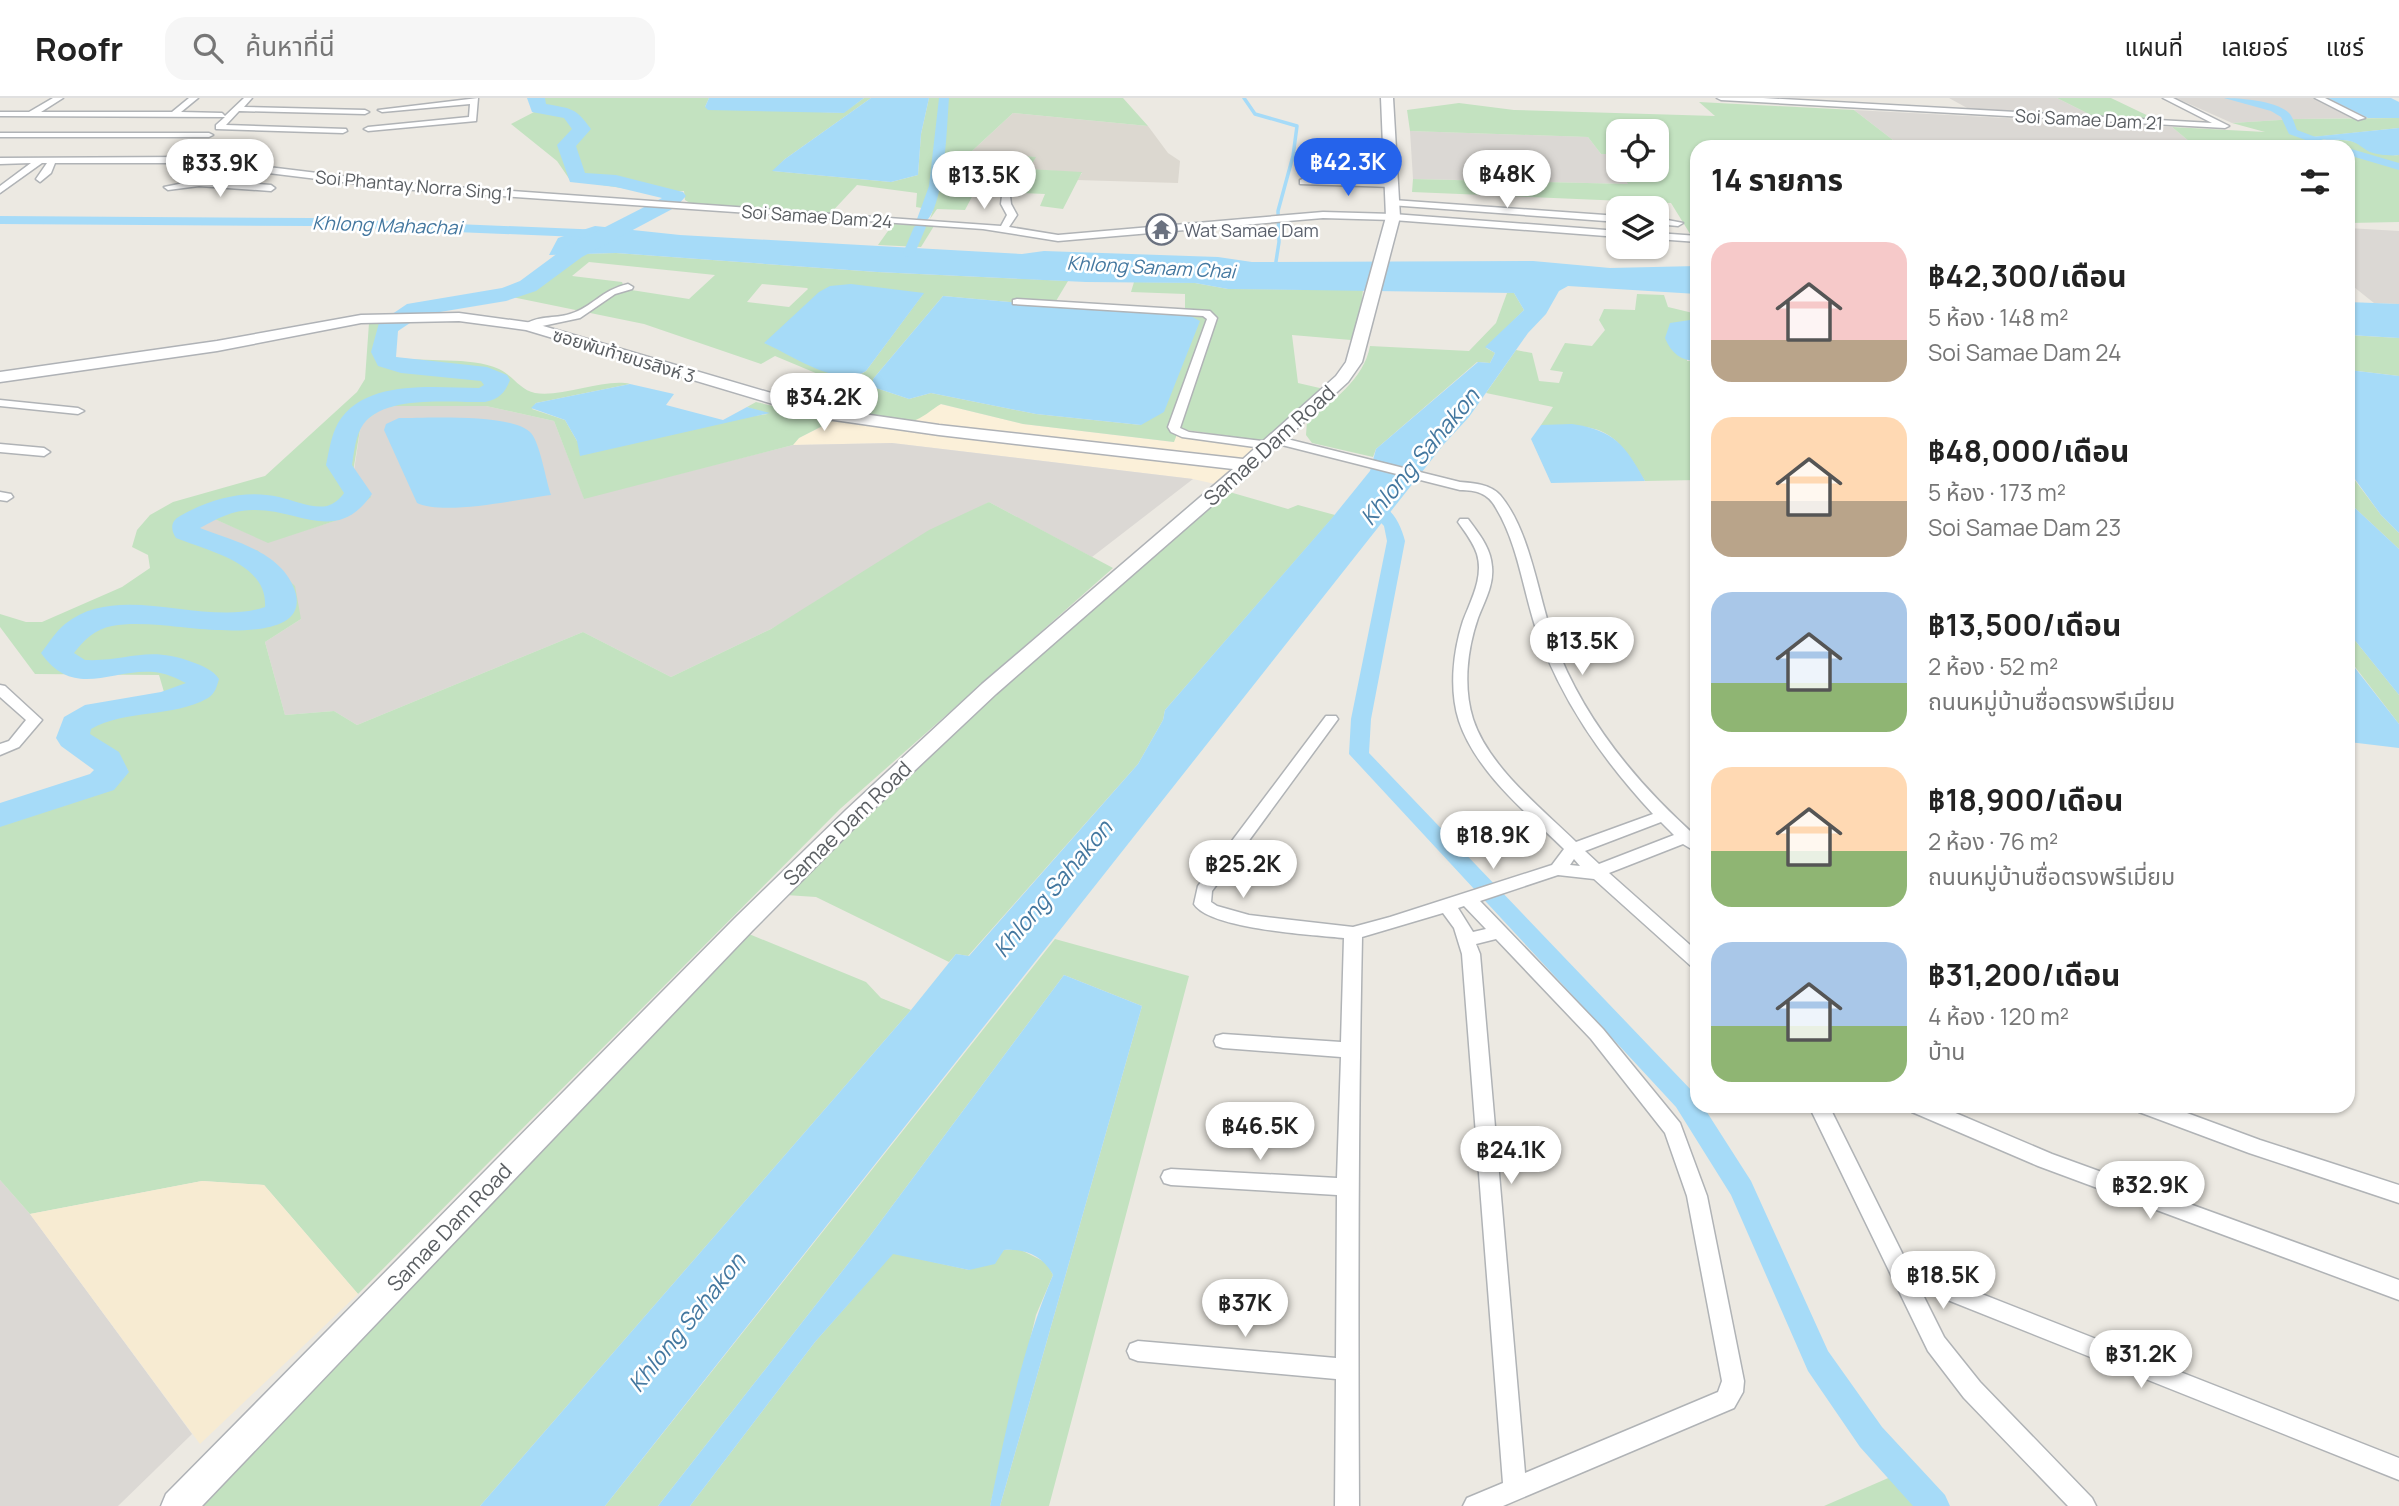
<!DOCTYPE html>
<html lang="th">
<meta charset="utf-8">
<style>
:root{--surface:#fff;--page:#f6f6f6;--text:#222;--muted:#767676;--line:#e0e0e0;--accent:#2563eb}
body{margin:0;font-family:Manrope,"Noto Sans Thai",sans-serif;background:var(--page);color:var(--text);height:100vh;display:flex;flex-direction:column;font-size:26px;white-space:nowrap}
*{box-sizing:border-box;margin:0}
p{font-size:23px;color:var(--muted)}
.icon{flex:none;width:38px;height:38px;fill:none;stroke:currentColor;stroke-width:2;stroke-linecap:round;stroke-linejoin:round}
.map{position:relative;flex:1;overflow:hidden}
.sheet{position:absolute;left:1690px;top:42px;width:665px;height:973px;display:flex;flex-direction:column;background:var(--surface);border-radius:21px;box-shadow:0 2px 5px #0004}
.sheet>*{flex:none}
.tools{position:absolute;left:1606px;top:21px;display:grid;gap:14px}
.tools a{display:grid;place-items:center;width:63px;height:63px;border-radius:14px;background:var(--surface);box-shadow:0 2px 5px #0004;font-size:35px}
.price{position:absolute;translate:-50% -60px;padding:0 16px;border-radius:24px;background:#fff;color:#222;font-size:23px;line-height:46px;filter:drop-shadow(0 2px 4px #0008)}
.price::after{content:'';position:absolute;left:50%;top:42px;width:21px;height:16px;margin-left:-10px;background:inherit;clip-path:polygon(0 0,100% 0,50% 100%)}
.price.active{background:var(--accent);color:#fff}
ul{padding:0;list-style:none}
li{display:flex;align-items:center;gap:21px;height:175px;padding:0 21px}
li span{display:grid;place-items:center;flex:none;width:196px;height:140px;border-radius:21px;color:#555}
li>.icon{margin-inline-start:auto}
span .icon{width:84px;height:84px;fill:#fffc;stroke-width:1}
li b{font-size:30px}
h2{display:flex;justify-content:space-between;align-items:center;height:84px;padding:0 21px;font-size:30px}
header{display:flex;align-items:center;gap:42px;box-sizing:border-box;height:98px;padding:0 35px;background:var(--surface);border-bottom:2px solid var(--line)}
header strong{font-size:33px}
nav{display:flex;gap:38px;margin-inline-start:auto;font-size:24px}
.search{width:490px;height:63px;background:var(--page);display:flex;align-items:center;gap:18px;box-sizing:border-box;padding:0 24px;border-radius:21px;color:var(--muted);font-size:26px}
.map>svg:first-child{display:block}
.commercial{fill:#fbf0d9}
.industrial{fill:#dbd8d4}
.education{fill:#dcd8d0}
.green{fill:#c3e2c0;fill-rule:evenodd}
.sand{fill:#f7ebd2}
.water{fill:#a6dbf8}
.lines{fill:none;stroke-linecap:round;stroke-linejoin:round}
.stream{stroke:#a6dbf8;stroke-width:3.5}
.canal{fill:#a6dbf8;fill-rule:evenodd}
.river{fill:#a6dbf8;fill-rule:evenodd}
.street-casing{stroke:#b0b3b6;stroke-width:3}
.secondary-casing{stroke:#afb2b6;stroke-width:3}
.street{fill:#fff;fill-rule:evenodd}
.secondary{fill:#fff;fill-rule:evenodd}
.labels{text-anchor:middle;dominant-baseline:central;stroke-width:5;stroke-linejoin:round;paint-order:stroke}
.far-street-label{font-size:18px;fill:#5a5e62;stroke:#fff}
.far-worship-label{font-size:18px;fill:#5b616d;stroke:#fff;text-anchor:start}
.far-water-label{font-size:19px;font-style:italic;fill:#43779f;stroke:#fff}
.street-label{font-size:21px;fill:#5a5e62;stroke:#fff}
.water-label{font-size:23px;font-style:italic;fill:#43779f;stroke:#fff}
</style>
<header>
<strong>Roofr</strong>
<div class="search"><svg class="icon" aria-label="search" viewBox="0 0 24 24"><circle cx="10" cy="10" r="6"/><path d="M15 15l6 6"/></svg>ค้นหาที่นี่</div>
<nav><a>แผนที่</a><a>เลเยอร์</a><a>แชร์</a></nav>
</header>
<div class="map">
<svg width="2399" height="1408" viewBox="0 0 2399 1408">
<rect width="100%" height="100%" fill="#ece9e2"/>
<polygon class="commercial" points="940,306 1023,326 1173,344 1179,331 1265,343 1215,386 1193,381 892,345 793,347 799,340 849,315 912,324"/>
<g class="industrial">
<polygon points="1949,0 2057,0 2093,18 1969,11"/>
<polygon points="2176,0 2328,0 2368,20 2296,21 2232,25"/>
<polygon points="1854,12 2172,29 2196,49 1902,49"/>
<polygon points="1410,33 1588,39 1601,56 1610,56 1629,86 1413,81"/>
<polygon points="2348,130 2399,133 2399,206 2374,205 2349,185"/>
<polygon points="395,308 486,308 554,323 584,400 793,347 892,345 1193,381 1092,459 989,404 771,531 671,579 583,534 357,627 334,613 285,617 265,544 301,521 244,460 177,438 210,419 268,444 347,419 361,326 381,311"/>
<polygon points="0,1082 30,1116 192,1336 118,1408 0,1408"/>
</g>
<polygon class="education" points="1013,15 1148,28 1168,55 1180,63 1178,85 1077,82 1082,75 1029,71 1035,59 971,54"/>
<g class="green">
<polygon points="540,0 709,0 705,9 843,15 864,0 871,0 785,61 773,73 891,84 918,77 921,36 929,0 1123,0 1148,28 1013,15 972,53 1036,59 1029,71 1082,74 1063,111 1040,108 1045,96 975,93 965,112 937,111 930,121 933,112 916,109 917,95 857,87 828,118 693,107 685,102 684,93 654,95 570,82 557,63 511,26 536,13"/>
<polygon points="2057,0 2111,0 2159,23 2093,18"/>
<polygon points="1699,4 1854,12 1902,49 1698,49 1697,140 1692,139 1671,105 1412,94 1413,81 1628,86 1620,72 1657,72 1657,33 1619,33 1619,70 1610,56 1601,56 1588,39 1410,33 1407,12 1459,5 1514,12 1715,18"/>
<path d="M2399,20v10l-86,9c15,6 23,1 38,4 16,4 30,16 48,14v67l-50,1 -1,-76h-152l-24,-20 93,5 -33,-9 64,-4z"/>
<polygon points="893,126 934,128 921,149 878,147"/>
<path d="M616,155l261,19 191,9 -15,25 -110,-10 -70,83v8l36,12 22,-6 105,21 105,11 44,-112v-19l-54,-2 3,-10 61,1 33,6 135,1 -3,28 -9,22 -59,-5 6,48 26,6 -59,52 -86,-12 -5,13 -151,-18 -82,-20c-9,5 -19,15 -29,17 -18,5 -102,-15 -124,-21l30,-26 -43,-18 -14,8 -117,-40 -132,-27 40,-20 27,-23zM589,164l126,13 -26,24 -64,-10 -3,-7 -50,-6zM762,186l45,4 1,1 -19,18 -42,-5zM923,196l-57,77 -11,7 -90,-35z"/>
<path d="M1507,195h7l10,17 -38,38 9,5 -5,10 -13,-1 -101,87 -3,8 -61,-14 -6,-8 1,-14c25,-19 57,-42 63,-75l99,5 27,-28z"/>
<path d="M1637,196l27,1 4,12 29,7v6h-7l-3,41h10v119l-52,1c-30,-53 -43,-57 -104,-56l12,-18 -67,-14 30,-43 16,3 7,28 20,2 4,-11 -13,-2 15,-27 27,3 13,-16 -6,-10 5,-11 31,1z"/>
<path d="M405,223l-12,17v19c32,6 77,-1 106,12 12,5 21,21 36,24 26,5 70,-15 95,-9l-94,19 -4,6 33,11 12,21 191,-27 -21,-7 9,-5 78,18 -35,18 -6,7 -209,54 -30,-78 -68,-15h-91l-14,3 -20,15 -8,48 18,25 -24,20 -79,26 -58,-26 -32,18 65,23 14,-8 38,36 6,33 -36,23 20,73 49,-4 23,14 226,-93 88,45 100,-48 158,-99 60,-28 124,66 -273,241 -482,485 -94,-109 -62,-4 -172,33 -30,-34v-358l102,-35 26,-17 -43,-33 -4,-9 30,-16 51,-6 2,-14 -5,-17 -124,-1 -35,-47v-13l26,8h16l80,-35 28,-19 -2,-13 -16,-8 5,-17 13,-15 23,-13 92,-26 92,-84 8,-13 4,-56z"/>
<polygon points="2348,237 2399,240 2399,278 2349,272"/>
<polygon points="2348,373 2381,417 2399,435 2399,451 2355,410 2349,400"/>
<polygon points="1226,393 1288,411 1298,407 1335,417 1165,612 1163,622 1138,666 968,858 956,856 949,864 816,799 786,797 921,662"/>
<polygon points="2349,535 2399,597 2399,626 2349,561"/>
<polygon points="749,836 866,884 881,900 911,912 480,1408 194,1408"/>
<polygon points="1055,841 1189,878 1049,1408 1000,1408 1142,908 1064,877 869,1139 658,1408 605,1408"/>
<polygon points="1019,1151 1047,1165 1053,1177 1036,1217 990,1408 690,1408 815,1244 893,1155 969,1172 1004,1152"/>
<polygon points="1902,1374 1931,1408 1824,1408"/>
</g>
<polygon class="sand" points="202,1083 264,1087 358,1196 200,1346 30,1116"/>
<g class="water">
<polygon points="709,0 864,0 844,15 708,12 705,9"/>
<polygon points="871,0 929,0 921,36 918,77 891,84 772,73 785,61"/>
<polygon points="2328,0 2391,0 2399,4 2399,20 2368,20"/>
<path d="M2399,30v27c-8,1 -21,0 -29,-3 -7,-3 -11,-9 -20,-11 -15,-3 -22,1 -39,-4z"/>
<polygon points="595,128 680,137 1022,156 1044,153 1218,159 1252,164 1533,163 1610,170 1697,168 1697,196 1568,188 1559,193 1546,216 1528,235 1469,319 1444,346 605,1408 480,1408 911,912 956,856 969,858 1138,666 1163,622 1165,612 1332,420 1370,373 1376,351 1478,264 1490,265 1495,255 1485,249 1524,212 1514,195 1228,191 1195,185 1086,184 877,174 616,155 549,157 558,140"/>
<path d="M851,186l73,9 -58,78c-27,18 -74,-16 -102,-28l55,-51 11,-6z"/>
<polygon points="943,198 1053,208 1185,215 1200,223 1164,314 1141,327 1036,316 931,295 909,301 873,289 873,281"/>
<polygon points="2348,204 2399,206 2399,240 2349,237"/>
<path d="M1690,222h7v41c-16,0 -26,-8 -32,-23l5,-15z"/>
<polygon points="2349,272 2399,278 2399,435 2381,417 2349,373"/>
<polygon points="630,286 674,296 666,307 723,322 747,309 770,315 580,358 577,343 565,322 531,310 536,305"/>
<path d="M399,320c28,0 114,-5 132,15 9,10 15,48 20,62 -32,4 -106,21 -134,8l-33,-73 2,-6z"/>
<path d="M1572,326c42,6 53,21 73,57l-94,2 -20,-44 10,-14z"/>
<polygon points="2349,400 2355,410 2399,451 2399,597 2349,535"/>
<polygon points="2348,561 2399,626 2399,650 2349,644"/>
<path d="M1064,877l78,31 -142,500h-10c16,-77 32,-158 63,-231 -9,-18 -28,-27 -49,-25l-9,14 -26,6 -76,-16 -78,88 -125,164h-32l211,-269z"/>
</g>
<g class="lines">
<polyline class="stream" points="1244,0 1255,16 1297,28 1293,58 1278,113 1279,144 1275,170"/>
<g class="canal">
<path d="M939,0h10c-2,24 -4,116 -26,125l-6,-4 12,-33z"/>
<path d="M2224,0c16,0 55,3 66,16 3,4 5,11 7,16l45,17h-17l-36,-13 -8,-17 -10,-6z"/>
<polygon points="2348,50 2399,65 2399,72 2348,57"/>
<polygon points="0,118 311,120 603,132 609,136 603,140 311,128 0,126"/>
<polygon points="920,125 926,129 915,155 909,159 904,158 903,155 914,129"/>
<path d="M1374,404c18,4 27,23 31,39l-34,178 -2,34 325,340 4,13h5l48,75 77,170 54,76 63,68 5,11h-37l-53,-59 -52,-76 -77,-176 -55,-88 -327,-353 2,-35 36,-178 -3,-15 -18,-19z"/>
</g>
<path class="river" d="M527,0h18l1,6c26,5 29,3 45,25l-15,17 9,27 31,2 67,17 3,4 -10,11 -94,50 -46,34 -30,10 -84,14 -24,16 -2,26 91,10 20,8 3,5c-5,13 -11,19 -25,22 -33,1 -105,-9 -124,26 -6,11 -7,25 -9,37l20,29c-36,52 -73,14 -120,16 -19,0 -36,9 -52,18 34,13 82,24 95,63 18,57 -107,36 -135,34 -16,-1 -32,-2 -48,1 -17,3 -28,14 -38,27l11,7c42,2 62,-15 107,2 11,4 21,8 27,17 -2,7 -4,15 -11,19 -35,20 -82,11 -117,31l-1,5 29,18 10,20 -15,18 -114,37v-24l90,-29 4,-4 -33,-24 -5,-8 8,-21 21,-12 76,-13 25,-9c-10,-5 -21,-10 -32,-11 -43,-4 -80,28 -113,-19 7,-9 15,-22 24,-29 54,-44 140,4 200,-17 3,-44 -57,-56 -89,-69 -6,-9 -5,-17 4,-22 30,-17 65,-27 99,-19 14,3 33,12 48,9 7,-2 13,-7 17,-13l-18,-28c3,-14 5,-29 12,-42 27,-45 97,-35 141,-35l5,-3 -3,-4 -80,-8 -23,-7 -7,-14 8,-29 28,-19 95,-16 18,-7 46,-34 96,-49 -46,-11 -46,-5 -13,-37 15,-16 -8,-11 -32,-6z"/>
<defs>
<g id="street">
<polygon points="53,0 63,0 41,14 172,14 189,0 198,0 181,14 222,15 225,18 244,0 252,0 244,9 365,12 369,14 365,16 239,13 226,27 346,31 347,33 343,35 216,31 216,27 225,19 0,18 0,14 29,14"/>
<polygon points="478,0 476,23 368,33 364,31 368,29 469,19 470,6 382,14 378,12"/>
<polygon points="1717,0 1763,0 2212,25 2163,0 2173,0 2229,28 2225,30 1721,2"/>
<polygon points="2315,0 2325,0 2365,20 2358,22"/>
<polygon points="0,35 209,35 213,37 209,39 0,39"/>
<polygon points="187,59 399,85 1001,128 1007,117 1001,106 1002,98 1006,95 1010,98 1011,106 1017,117 1009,129 1058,137 1323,114 1393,116 1619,133 1619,139 1393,122 1323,120 1058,143 983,131 399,91 187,65 55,65 51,75 40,84 36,81 47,65 42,65 0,95 0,88 31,65 0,66 0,60"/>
<polygon points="1303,81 1393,83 1397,86 1393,89 1300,86 1300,82"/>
<polygon points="199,82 271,87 275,90 271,93 199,88 168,92 164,89"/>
<polygon points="1393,102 1619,118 1619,124 1390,107 1390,103"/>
<polygon points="1657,120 1683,125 1678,128 1657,126"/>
<polygon points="1657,135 1698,138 1698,144 1657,141"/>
<path d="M628,186l5,3 -1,2 -17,5 -35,24 -52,11 -5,-3c13,-11 32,-7 47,-12 23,-7 31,-24 58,-30z"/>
<path d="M1017,201l193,12 7,7 -37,110 9,4 81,10 1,-4 4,-2 185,46c13,1 30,2 40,13 30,35 38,100 53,143 29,80 83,145 145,200v15l-15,-9 -74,29 89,79v16l-6,-1 -98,-88 -36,-4 -78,26 123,128 77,94 27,73 37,185 -1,11 -9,16 -231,98h-40l4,-8 36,-15 -41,-529 -8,-26 -11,-15 -81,24c-4,190 -4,380 -3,569h-24l1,-127 -198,-18 -8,-3 -3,-7 3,-7 8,-3 198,17 1,-163 -166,-10 -7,-2 -3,-6 3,-6 7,-2 166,9 4,-121 -118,-9 -7,-2 -2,-5 2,-5 7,-2 118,8 3,-104c-31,-3 -135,-9 -150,-34l4,-18 128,-170h10l2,3 -126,172 -1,11 6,4 32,9 104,12 37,-10 162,-52 12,-16c-37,-36 -88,-77 -105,-128 -10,-31 -6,-69 4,-100 8,-21 21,-44 14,-67 -4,-12 -12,-22 -19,-32l2,-3h8c11,15 23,29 24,48 2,18 -8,35 -14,51 -11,32 -15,69 -5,101 15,47 69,90 103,123l77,-28c-51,-55 -92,-114 -117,-185 -13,-39 -18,-85 -40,-121 -8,-15 -20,-18 -36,-18l-186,-47 -1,4 -4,2 -87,-12 -11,-5 -3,-5 39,-108 -4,-3 -190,-12v-4zM1661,724l13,13 -75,29 -14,-13zM1574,761l6,7 -10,-1zM1464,808l22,23 -13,3 -15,-24zM1496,841l95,100 74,94 22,63 35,185 -4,11 -193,81 -45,-519 -4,-10z"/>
<polygon points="0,302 78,310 84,313 78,316 0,308"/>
<polygon points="0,346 44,350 50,354 44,358 0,354"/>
<polygon points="0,394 11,396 13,399 7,403 0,402"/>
<polygon points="0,587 5,588 42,622 19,649 0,657 0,646 9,643 26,622 0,599"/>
<polygon points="1809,1008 1829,1008 1908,1167 2399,1360 2399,1382 1920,1191 1944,1239 1980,1284 2092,1400 2096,1408 2068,1408 1964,1300 1928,1253"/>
<polygon points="1909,1008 1939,1008 2052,1056 2399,1182 2399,1202 2038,1068 1912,1014"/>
<polygon points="2136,1008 2168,1008 2260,1042 2399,1087 2399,1105 2249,1055 2139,1014"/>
</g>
<polygon id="secondary" points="1381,0 1393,0 1400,119 1362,264 1348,284 1224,397 996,596 862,722 753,832 202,1408 161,1408 166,1396 735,820 846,712 982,586 1233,371 939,337 820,320 526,232 459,223 361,225 217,253 0,284 0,274 217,243 361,217 459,215 533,225 822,310 939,327 1243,361 1336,278 1346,264 1386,119"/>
</defs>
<use href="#street" class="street-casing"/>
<use href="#secondary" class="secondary-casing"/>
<use href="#street" class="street"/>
<use href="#secondary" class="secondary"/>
</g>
<defs>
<symbol id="temple-ring" viewBox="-11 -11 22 22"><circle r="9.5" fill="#fff" stroke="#6b7280" stroke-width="1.5"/><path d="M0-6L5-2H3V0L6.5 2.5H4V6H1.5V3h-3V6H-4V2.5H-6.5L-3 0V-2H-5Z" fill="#6b7280"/></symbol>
</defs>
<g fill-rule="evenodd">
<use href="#temple-ring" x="1144" y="114" width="35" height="35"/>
</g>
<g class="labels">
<g class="far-street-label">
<text transform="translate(2089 21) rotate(3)">Soi Samae Dam 21</text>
<text transform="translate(414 87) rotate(5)">Soi Phantay Norra Sing 1</text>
<text transform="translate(817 118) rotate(4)">Soi Samae Dam 24</text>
<text transform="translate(624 257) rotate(17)">ซอยพันท้ายนรสิงห์ 3</text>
</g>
<g class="far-worship-label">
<text x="1184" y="132">Wat Samae Dam</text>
</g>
<g class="far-water-label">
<text transform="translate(387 127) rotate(2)">Khlong Mahachai</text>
<text transform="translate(1151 169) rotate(3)">Khlong Sanam Chai</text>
</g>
<g class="street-label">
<text transform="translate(1269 347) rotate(-42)">Samae Dam Road</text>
<text transform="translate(847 725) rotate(-44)">Samae Dam Road</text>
<text transform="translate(449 1129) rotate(-46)">Samae Dam Road</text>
</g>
<g class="water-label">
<text transform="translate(1419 358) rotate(-50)">Khlong Sahakon</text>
<text transform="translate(1052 790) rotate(-50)">Khlong Sahakon</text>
<text transform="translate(686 1224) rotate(-51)">Khlong Sahakon</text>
</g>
</g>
</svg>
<div class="tools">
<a><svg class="icon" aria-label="locate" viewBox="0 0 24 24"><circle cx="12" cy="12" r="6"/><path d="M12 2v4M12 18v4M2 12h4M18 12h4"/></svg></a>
<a><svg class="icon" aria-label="layers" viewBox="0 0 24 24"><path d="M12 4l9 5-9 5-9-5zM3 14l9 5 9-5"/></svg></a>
</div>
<b class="price active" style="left:1348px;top:100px">฿42.3K</b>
<b class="price" style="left:220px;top:101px">฿33.9K</b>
<b class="price" style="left:1507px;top:112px">฿48K</b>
<b class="price" style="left:984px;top:113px">฿13.5K</b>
<b class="price" style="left:824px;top:335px">฿34.2K</b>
<b class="price" style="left:1582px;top:579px">฿13.5K</b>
<b class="price" style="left:1493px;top:773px">฿18.9K</b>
<b class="price" style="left:1243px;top:802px">฿25.2K</b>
<b class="price" style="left:1260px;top:1064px">฿46.5K</b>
<b class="price" style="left:1511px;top:1088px">฿24.1K</b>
<b class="price" style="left:2150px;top:1123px">฿32.9K</b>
<b class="price" style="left:1943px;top:1213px">฿18.5K</b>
<b class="price" style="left:1245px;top:1241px">฿37K</b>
<b class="price" style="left:2141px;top:1292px">฿31.2K</b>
<section class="sheet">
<h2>14 รายการ<svg class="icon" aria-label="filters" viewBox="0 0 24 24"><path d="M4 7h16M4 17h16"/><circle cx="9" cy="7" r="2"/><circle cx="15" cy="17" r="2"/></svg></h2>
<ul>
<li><span style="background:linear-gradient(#f6c9c9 70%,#b9a48a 0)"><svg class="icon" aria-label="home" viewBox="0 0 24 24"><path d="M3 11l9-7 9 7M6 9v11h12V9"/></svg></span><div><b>฿42,300/เดือน</b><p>5 ห้อง · 148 m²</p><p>Soi Samae Dam 24</p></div></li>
<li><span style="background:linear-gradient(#ffd9b3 60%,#b9a48a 0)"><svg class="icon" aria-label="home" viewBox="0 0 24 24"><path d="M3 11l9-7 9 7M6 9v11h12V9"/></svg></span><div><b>฿48,000/เดือน</b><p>5 ห้อง · 173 m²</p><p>Soi Samae Dam 23</p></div></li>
<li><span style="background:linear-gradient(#a9c7e8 65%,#8fb573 0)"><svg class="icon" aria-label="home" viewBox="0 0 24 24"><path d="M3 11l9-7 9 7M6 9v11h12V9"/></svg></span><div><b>฿13,500/เดือน</b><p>2 ห้อง · 52 m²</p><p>ถนนหมู่บ้านซื่อตรงพรีเมี่ยม</p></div></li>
<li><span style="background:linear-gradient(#ffd9b3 60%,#8fb573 0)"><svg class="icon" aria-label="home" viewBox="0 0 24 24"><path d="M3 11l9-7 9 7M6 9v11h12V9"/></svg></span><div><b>฿18,900/เดือน</b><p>2 ห้อง · 76 m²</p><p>ถนนหมู่บ้านซื่อตรงพรีเมี่ยม</p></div></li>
<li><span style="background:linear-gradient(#a9c7e8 60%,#8fb573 0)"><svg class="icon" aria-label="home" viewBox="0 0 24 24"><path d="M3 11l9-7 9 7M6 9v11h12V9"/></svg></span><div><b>฿31,200/เดือน</b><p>4 ห้อง · 120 m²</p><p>บ้าน</p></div></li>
</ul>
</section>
</div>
